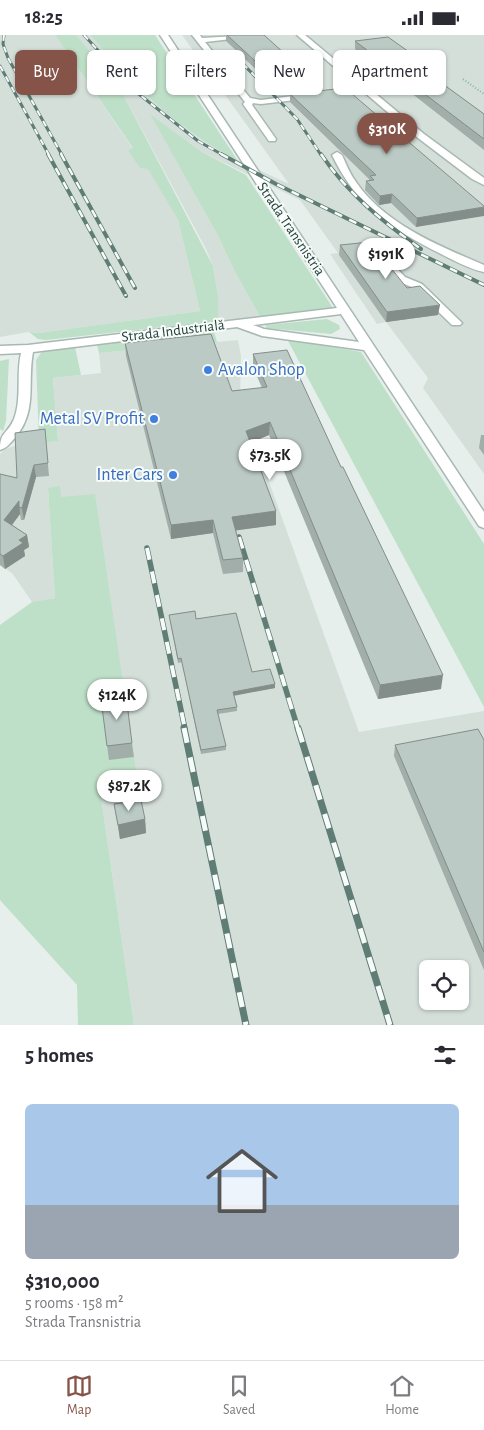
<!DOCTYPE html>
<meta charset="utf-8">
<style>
:root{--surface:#fff;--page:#f2f2f3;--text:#2b2b33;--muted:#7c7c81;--line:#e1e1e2;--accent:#855347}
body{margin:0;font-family:"Alegreya Sans",sans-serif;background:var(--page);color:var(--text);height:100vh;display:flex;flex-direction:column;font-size:19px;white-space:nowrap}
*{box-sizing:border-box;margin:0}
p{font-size:16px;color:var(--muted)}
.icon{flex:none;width:28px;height:28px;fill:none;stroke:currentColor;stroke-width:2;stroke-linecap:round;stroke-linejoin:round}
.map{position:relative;height:990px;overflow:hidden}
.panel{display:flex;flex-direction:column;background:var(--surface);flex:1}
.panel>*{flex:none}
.banner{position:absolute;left:15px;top:15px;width:455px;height:45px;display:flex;gap:10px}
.tools{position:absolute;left:419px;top:925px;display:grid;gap:10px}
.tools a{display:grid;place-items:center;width:50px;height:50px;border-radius:8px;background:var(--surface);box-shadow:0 1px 4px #0004;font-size:25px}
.price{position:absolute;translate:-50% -42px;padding:0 11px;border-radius:18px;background:#fff;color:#222;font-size:16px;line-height:32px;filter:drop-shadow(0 1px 2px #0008)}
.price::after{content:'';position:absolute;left:50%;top:30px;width:15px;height:11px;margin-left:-8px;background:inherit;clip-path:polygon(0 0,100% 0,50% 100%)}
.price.active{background:var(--accent);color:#fff}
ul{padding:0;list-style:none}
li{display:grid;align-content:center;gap:10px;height:265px;padding:0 25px}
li+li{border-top:1px solid var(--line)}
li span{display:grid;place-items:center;height:155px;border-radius:8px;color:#555}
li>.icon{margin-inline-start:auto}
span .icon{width:90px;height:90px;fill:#fffc;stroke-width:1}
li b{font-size:21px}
h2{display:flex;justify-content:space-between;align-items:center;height:60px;padding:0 25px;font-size:21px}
.tag{padding:0 18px;border-radius:8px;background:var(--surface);box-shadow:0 1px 4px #0004;font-size:18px;line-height:45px}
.tag.active{background:var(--accent);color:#fff}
.status{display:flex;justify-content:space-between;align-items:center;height:35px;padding:0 25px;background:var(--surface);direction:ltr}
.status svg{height:14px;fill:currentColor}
.tab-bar{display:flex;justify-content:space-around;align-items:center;height:70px;border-top:1px solid var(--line);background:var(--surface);font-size:14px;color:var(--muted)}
.tab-bar a{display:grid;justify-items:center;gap:2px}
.tab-bar .active{color:var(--accent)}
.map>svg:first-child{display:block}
.built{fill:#d4dfda;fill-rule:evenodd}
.green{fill:#bfe0c8}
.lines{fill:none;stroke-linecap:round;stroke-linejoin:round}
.minor-casing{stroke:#a8b8b2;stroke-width:3}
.path{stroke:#86b3a5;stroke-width:2;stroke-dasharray:1 2;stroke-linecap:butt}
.minor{fill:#fff;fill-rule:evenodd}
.rail-far3-casing{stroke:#5f7d75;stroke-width:3}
.rail-far2-casing{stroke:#5f7d75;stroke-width:4}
.rail-far1-casing{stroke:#5f7d75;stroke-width:5.5}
.rail-casing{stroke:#5f7d75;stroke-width:7}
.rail-far3{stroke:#f7fbf9;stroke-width:2;stroke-dasharray:6;stroke-linecap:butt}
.rail-far2{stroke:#f7fbf9;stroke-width:2.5;stroke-dasharray:8;stroke-linecap:butt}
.rail-far1{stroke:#f7fbf9;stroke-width:4;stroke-dasharray:12;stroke-linecap:butt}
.rail{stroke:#f7fbf9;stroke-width:5;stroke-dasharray:15;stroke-linecap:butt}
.wall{fill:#a1aea9}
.shaded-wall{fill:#838d89}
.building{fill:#bbcac4;stroke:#838d89}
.shop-dot{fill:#3f7fe0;stroke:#f7fbf9;stroke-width:2}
.labels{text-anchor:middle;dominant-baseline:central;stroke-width:4;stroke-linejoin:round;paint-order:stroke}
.far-street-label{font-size:15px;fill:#24423a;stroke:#f7fbf9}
.shop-label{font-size:18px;fill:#366cbe;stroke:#f7fbf9;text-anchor:end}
</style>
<div class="status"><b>18:25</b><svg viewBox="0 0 49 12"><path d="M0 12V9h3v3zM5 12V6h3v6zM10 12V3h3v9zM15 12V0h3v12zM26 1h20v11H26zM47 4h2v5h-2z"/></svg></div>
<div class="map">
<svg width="484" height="990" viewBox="0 0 484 990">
<rect width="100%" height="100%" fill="#e6efeb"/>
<g class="built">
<polygon points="0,0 55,0 133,114 128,114 148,133 178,185 200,276 38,298 28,297 0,302"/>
<polygon points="76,0 90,0 135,50 191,98 216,115 289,149 182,0 484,0 484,439 423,353 428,343 386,287 377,289 330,219 338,218 300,165 202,117 151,80 217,199 235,237 260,282 218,286 218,261 213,231 206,214 116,46"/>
<path d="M238,305l3,16 -1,45 119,331 125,-21v314h-350l-36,-249 -50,-288 7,110 -23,4 -20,-29 -12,-8v-111l5,-5 12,-4 41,-5 -5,-62 48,-5 -2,-20zM428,934h32v32h-32z"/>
</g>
<g class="green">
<polygon points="55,0 76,0 116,46 213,231 218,261 218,286 46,305 38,304 29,297 38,298 200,276 178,185 148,134 140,133 128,115 133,113"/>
<path d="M90,0h65l83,126c-61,-31 -104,-76 -148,-126z"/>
<polygon points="150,79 202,117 246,140 333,273 260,282 235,237 217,199"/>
<polygon points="327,284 339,290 340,294 331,299 266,293 266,290"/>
<polygon points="214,296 217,307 99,318 97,310"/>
<polygon points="287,304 361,317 484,509 484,672"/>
<polygon points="75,312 81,340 53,343 58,406 39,408 36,325 43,315"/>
<polygon points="9,324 6,386 3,396 0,394 0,326"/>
<polygon points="60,451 61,462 95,459 127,674 109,725 134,722 136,735 98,741 134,990 78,990 77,950 0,865 0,590 32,567 55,563 48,453"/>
</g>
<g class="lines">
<defs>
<g id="minor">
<path d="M160,0h8l316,477v16l-5,-2 -115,-176 -102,-14 -25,-9 -204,25c-6,32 5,58 -18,86 -5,5 -8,10 -15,12 0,-19 7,-15 14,-31 8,-20 2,-45 7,-66l-21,1v-8l28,-1 309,-37zM341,279l18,28 -95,-13 -11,-4z"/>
<polygon points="192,0 200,0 202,3 254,0 250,2 205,7 250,63 261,65 359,53 297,0 305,0 424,99 484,143 484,150 472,144 418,103 364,57 261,69 253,68 252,70 276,104 275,106 269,106 243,69 245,67"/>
<path d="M337,117l5,3c4,9 8,19 14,27 29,42 83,64 128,83v7c-15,-3 -29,-11 -43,-18 -51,-26 -83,-46 -109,-99z"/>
<polygon points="381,220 385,221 405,242 422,249 460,286 462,288 460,290 452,290 414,253 397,246 376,223"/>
</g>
</defs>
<use href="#minor" class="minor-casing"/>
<polyline class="path" points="463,44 484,59"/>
<use href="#minor" class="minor"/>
<defs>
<g id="rail-far3">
<polyline points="4,0 3,9 8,23 62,120"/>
<polyline points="84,0 135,56 198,106 223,120"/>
<polyline points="243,29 297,84 321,120"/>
<polyline points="0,31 49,120"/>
</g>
<g id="rail-far2">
<polyline points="48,119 126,261"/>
<polyline points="61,119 135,253"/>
<polyline points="221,119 276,149 484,250"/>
<path d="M321,119c26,39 62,68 100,95"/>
</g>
<g id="rail-far1">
<polyline points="239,502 298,694"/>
<polyline points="147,513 185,694"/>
</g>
<g id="rail">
<polyline points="184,693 246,990"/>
<polyline points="298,693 390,990"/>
</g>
</defs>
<use href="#rail-far3" class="rail-far3-casing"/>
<use href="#rail-far2" class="rail-far2-casing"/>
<use href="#rail-far1" class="rail-far1-casing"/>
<use href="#rail" class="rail-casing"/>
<use href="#rail-far3" class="rail-far3"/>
<use href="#rail-far2" class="rail-far2"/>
<use href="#rail-far1" class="rail-far1"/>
<use href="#rail" class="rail"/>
</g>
<g class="wall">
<polygon points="226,0 264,0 317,48 317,56 484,171 416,192 391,168 379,170 365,155 366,146 369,146 369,144 290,67 290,60 283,60 226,6"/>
<polygon points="355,6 419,24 418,31 484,79 484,115 355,14"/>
<polygon points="340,210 407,253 438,280 386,287 339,220"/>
<polygon points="125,308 232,356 262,353 253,332 253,319 441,654 378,664 269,400 251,408 276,476 276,490 236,495 243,523 243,537 223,539 213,498 171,504 126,321"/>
<polygon points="481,400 484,400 484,420 479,413"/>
<polygon points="46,407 49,441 36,442 24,485 21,485 20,479 12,490 27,500 29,512 24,515 25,521 5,534 0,530 0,439 17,443"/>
<polygon points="169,580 196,584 252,637 275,649 275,653 234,660 237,672 237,676 218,679 226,711 226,715 201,719 182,627 178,628"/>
<polygon points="101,664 132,708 134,722 109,725"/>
<polygon points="484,705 484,935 394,721 395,710"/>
<polygon points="114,769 145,784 146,798 120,804"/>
</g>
<g class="shaded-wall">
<polygon points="419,24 418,33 410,25"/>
<polygon points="317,48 317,56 283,60 283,52"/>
<polygon points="392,159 391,168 379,170 380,161"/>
<polygon points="484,172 484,181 416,192 417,183"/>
<polygon points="440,270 438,280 386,287 387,277"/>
<polygon points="270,387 269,400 246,409 246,396"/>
<polygon points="34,430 36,442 24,485 22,473"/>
<polygon points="19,466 20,479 6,498 4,485"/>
<polygon points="276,476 276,490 232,496 232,482"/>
<polygon points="213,485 213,498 171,504 171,490"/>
<polygon points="27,500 29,512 24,515 25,521 5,534 3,521 19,505"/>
<polygon points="443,640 441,654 378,664 380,650"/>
<polygon points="275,649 275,653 233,661 233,657"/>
<polygon points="145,784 146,798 120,804 118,790"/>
</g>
<g class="building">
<polygon points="227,0 264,0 317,48 283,52"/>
<polygon points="388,2 419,24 410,25 484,79 484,104 355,6"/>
<polygon points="345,53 484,171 484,172 417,183 392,159 380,161 366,146 374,145 370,141 376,140 290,59"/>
<polygon points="370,207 407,253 420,251 440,270 387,277 340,210"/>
<polygon points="211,299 232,356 267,352 253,319 287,315 341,432 343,432 443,640 380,650 270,387 246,396 276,476 232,482 243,523 223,525 213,485 171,490 125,308"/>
<polygon points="45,394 48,428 34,430 22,473 19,472 19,466 4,485 27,500 19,505 23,508 3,521 0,519 0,439 17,443 15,398"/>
<polygon points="195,576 196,584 236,578 252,637 270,634 275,649 233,657 237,672 217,675 226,711 201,715 181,623 178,624 169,580"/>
<polygon points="126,660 132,708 107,711 101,664"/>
<polygon points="478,694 484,705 484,917 395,710"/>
<polygon points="141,765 145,784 118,790 114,769"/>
</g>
<g class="shop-dot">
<circle cx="208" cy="335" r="5"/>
<circle cx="154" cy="384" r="5"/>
<circle cx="173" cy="440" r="5"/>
</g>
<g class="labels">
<g class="far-street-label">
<text transform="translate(291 194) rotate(56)">Strada Transnistria</text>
<text transform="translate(173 296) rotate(-7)">Strada Industrială</text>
</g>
<g class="shop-label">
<text x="218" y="335" text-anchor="start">Avalon Shop</text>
<text x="144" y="384">Metal SV Profit</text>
<text x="163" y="440">Inter Cars</text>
</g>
</g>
</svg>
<div class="tools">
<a><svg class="icon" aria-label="locate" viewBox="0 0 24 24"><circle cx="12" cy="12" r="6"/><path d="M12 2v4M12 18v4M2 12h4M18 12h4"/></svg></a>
</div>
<b class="price active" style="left:387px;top:120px">$310K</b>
<b class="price" style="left:386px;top:245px">$191K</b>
<b class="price" style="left:270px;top:446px">$73.5K</b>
<b class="price" style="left:117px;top:686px">$124K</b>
<b class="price" style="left:129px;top:777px">$87.2K</b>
<div class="banner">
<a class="tag active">Buy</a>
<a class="tag">Rent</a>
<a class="tag">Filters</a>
<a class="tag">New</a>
<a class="tag">Apartment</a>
</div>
</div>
<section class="panel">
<h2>5 homes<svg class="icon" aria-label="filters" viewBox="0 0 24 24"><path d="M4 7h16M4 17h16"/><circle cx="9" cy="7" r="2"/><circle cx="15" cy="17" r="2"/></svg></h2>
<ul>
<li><span style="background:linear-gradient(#a9c7e8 65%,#9aa5b1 0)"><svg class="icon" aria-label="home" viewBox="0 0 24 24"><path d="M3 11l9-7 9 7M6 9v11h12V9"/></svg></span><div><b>$310,000</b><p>5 rooms · 158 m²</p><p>Strada Transnistria</p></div></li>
</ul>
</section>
<nav class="tab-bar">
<a class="active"><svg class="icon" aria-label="map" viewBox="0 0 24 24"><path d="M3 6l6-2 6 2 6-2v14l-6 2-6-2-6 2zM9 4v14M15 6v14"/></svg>Map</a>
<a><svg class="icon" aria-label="saved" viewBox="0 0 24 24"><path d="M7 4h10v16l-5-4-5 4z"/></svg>Saved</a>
<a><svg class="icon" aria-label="home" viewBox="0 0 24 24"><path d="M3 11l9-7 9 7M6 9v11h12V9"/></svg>Home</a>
</nav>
